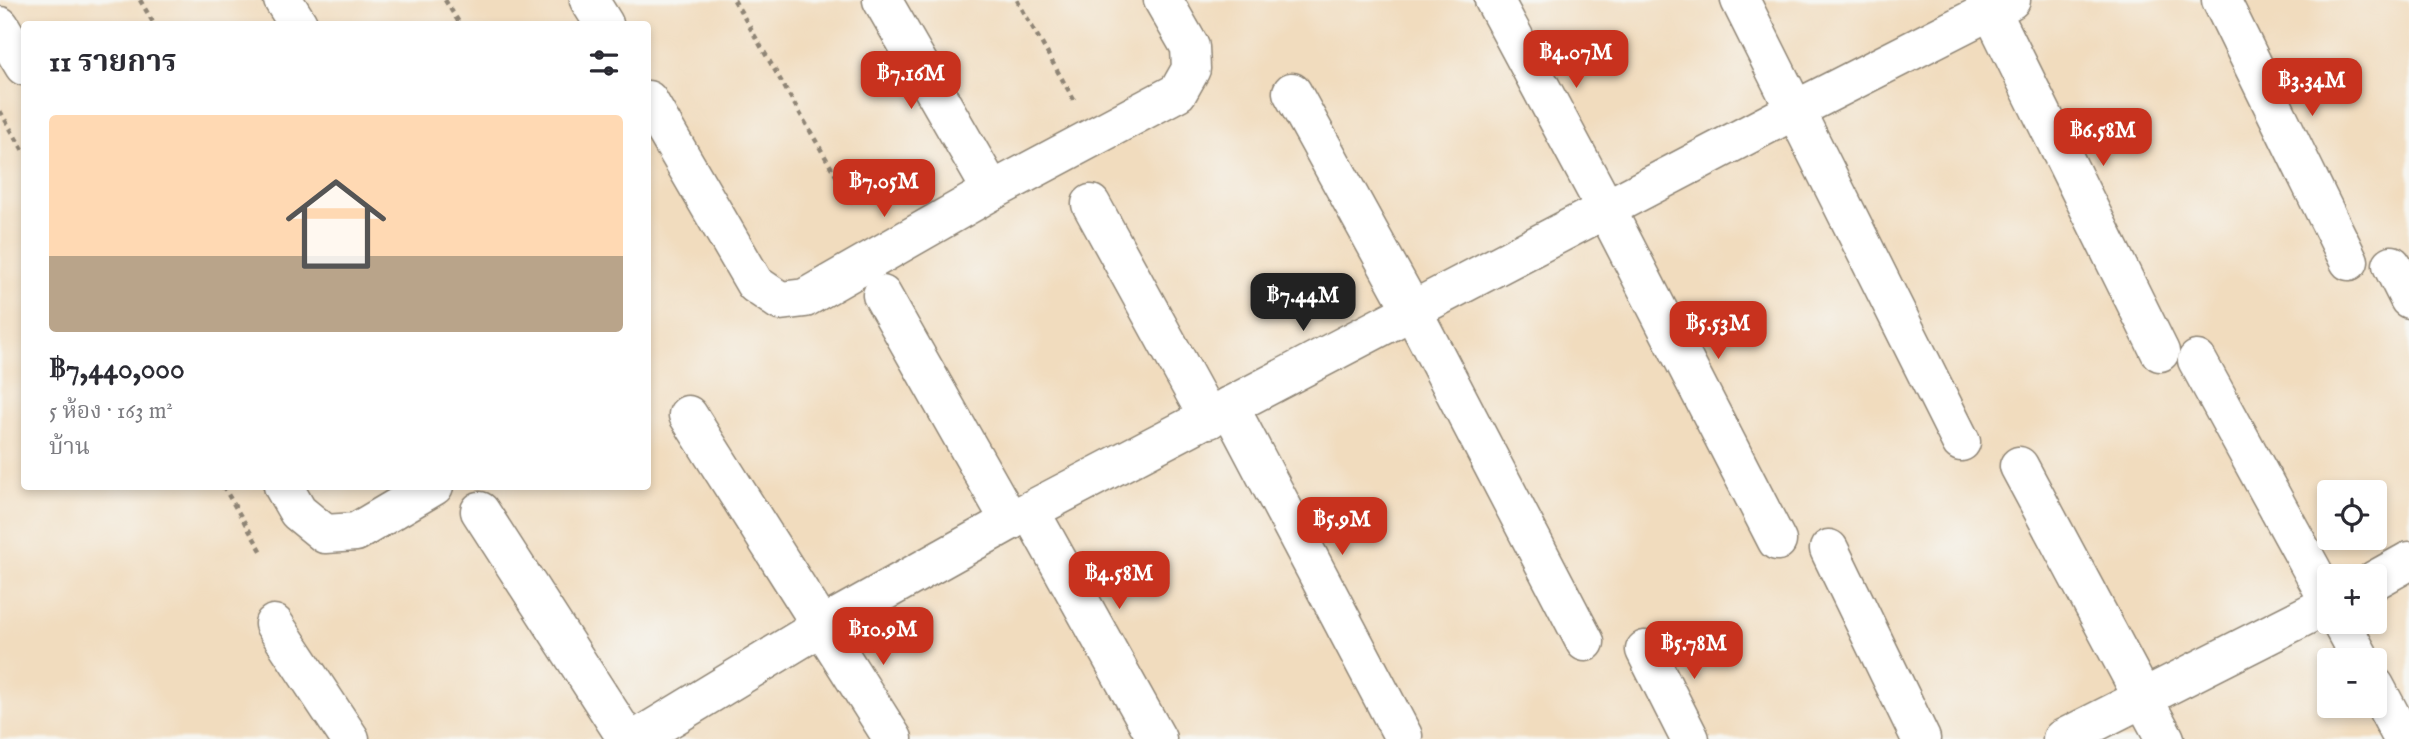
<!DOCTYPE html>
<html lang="th">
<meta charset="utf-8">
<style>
:root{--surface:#fff;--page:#f2f2f3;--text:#2b2b33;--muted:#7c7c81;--line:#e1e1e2;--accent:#c8321e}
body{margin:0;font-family:"IM FELL English","Noto Serif Thai",serif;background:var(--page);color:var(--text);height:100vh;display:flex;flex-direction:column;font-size:26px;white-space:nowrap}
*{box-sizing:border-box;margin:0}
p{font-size:23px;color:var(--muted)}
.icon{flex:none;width:38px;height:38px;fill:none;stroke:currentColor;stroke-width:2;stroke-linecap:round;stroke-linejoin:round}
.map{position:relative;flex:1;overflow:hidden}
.details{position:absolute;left:21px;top:21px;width:630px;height:469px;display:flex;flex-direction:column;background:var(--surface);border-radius:7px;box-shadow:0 4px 10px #0003}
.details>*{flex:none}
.buttons{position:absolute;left:2317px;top:480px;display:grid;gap:14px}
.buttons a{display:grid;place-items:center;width:70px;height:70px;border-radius:7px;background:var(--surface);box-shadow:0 4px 10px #0003;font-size:35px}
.price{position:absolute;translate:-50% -60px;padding:0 16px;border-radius:14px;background:var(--accent);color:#fff;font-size:23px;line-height:46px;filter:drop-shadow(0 2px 4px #0008)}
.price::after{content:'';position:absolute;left:50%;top:42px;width:21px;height:16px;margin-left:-10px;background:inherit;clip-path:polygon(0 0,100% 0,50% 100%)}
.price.current{background:#222;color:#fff}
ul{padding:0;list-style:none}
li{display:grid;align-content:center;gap:14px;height:371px;padding:0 28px}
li+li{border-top:2px solid var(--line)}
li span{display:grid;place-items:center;height:217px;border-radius:7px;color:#555}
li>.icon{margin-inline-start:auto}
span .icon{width:126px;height:126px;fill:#fffc;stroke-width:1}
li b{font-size:30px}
h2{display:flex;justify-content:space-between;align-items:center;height:84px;padding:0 28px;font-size:30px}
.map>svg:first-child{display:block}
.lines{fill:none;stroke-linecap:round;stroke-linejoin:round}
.minor-casing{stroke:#8e8474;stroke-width:41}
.path{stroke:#8e8474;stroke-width:4.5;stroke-dasharray:5 5;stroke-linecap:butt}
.minor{stroke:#fff;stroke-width:38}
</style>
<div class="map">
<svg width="2409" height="739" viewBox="0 0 2409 739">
<rect width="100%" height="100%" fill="#f6f6f2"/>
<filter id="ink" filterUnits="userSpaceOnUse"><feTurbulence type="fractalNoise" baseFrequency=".0143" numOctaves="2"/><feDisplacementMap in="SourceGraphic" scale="14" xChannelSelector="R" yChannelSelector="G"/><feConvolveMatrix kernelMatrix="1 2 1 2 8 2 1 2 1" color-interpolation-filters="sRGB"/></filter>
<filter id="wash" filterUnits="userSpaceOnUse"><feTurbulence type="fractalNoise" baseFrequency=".00686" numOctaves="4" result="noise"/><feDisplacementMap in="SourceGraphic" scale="28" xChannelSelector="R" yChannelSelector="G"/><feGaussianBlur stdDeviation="1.57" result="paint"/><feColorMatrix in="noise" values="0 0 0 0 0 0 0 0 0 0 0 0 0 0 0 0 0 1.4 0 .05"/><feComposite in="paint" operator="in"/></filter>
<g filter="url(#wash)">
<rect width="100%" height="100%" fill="#f1dcbe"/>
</g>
<g filter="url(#ink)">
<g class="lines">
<defs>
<g id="minor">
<polyline points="283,0 298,24"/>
<polyline points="589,0 604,24"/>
<polyline points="882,0 992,191"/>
<polyline points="1494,0 1606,209 1777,541"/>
<polyline points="1740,0 1961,442"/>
<polyline points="1986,0 2160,352"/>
<polyline points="2221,0 2349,261"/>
<polyline points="0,26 24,66"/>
<polyline points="1292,92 1412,310 1585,642"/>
<polyline points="648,100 755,284 780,301 805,298 992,191 1178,92 1191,69 1190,47 1163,0"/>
<polyline points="1091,204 1209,419"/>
<polyline points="2392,265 2409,299"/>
<polyline points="882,295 1010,521"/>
<polyline points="2197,360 2329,601"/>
<polyline points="1229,406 1403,736"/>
<polyline points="688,415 893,739"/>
<polyline points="2019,466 2165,739"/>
<polyline points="283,486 298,512 325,534 356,532 434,486"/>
<polyline points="480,511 627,739"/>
<polyline points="1030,511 1157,739"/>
<polyline points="1829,549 1921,739"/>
<polyline points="2375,580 2409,561"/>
<polyline points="2340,621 2361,660"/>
<polyline points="274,624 350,739"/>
<polyline points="1645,650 1690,739"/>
<polyline points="2375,686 2403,739"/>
<polyline points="636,739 822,626 1010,521 1795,110 2011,0"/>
<polyline points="2062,739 2329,604"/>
</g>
</defs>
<use href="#minor" class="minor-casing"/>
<g class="path">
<polyline points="140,0 154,24"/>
<polyline points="445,0 460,24"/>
<polyline points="734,0 852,203"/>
<polyline points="1017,0 1074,100"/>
<polyline points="0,111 24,152"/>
<polyline points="223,486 262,552"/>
</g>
<use href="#minor" class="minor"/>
</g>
</g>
</svg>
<div class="buttons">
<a><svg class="icon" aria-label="locate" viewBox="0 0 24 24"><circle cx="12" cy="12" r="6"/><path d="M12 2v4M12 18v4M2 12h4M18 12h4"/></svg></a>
<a>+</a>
<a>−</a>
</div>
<b class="price" style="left:1576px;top:90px">฿4.07M</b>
<b class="price" style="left:911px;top:111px">฿7.16M</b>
<b class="price" style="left:2312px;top:118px">฿3.34M</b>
<b class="price" style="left:2103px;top:168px">฿6.58M</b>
<b class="price" style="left:884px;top:219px">฿7.05M</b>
<b class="price current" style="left:1303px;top:333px">฿7.44M</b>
<b class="price" style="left:1718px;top:361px">฿5.53M</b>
<b class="price" style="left:1342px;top:557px">฿5.9M</b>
<b class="price" style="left:1119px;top:611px">฿4.58M</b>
<b class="price" style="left:883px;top:667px">฿10.9M</b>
<b class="price" style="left:1694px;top:681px">฿5.78M</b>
<section class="details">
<h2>11 รายการ<svg class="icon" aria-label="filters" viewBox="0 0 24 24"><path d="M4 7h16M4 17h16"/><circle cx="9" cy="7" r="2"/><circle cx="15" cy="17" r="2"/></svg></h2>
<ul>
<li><span style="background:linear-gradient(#ffd9b3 65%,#b9a48a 0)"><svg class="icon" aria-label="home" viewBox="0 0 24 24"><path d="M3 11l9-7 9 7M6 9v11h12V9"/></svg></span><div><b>฿7,440,000</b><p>5 ห้อง · 163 m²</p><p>บ้าน</p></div></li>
</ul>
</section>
</div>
